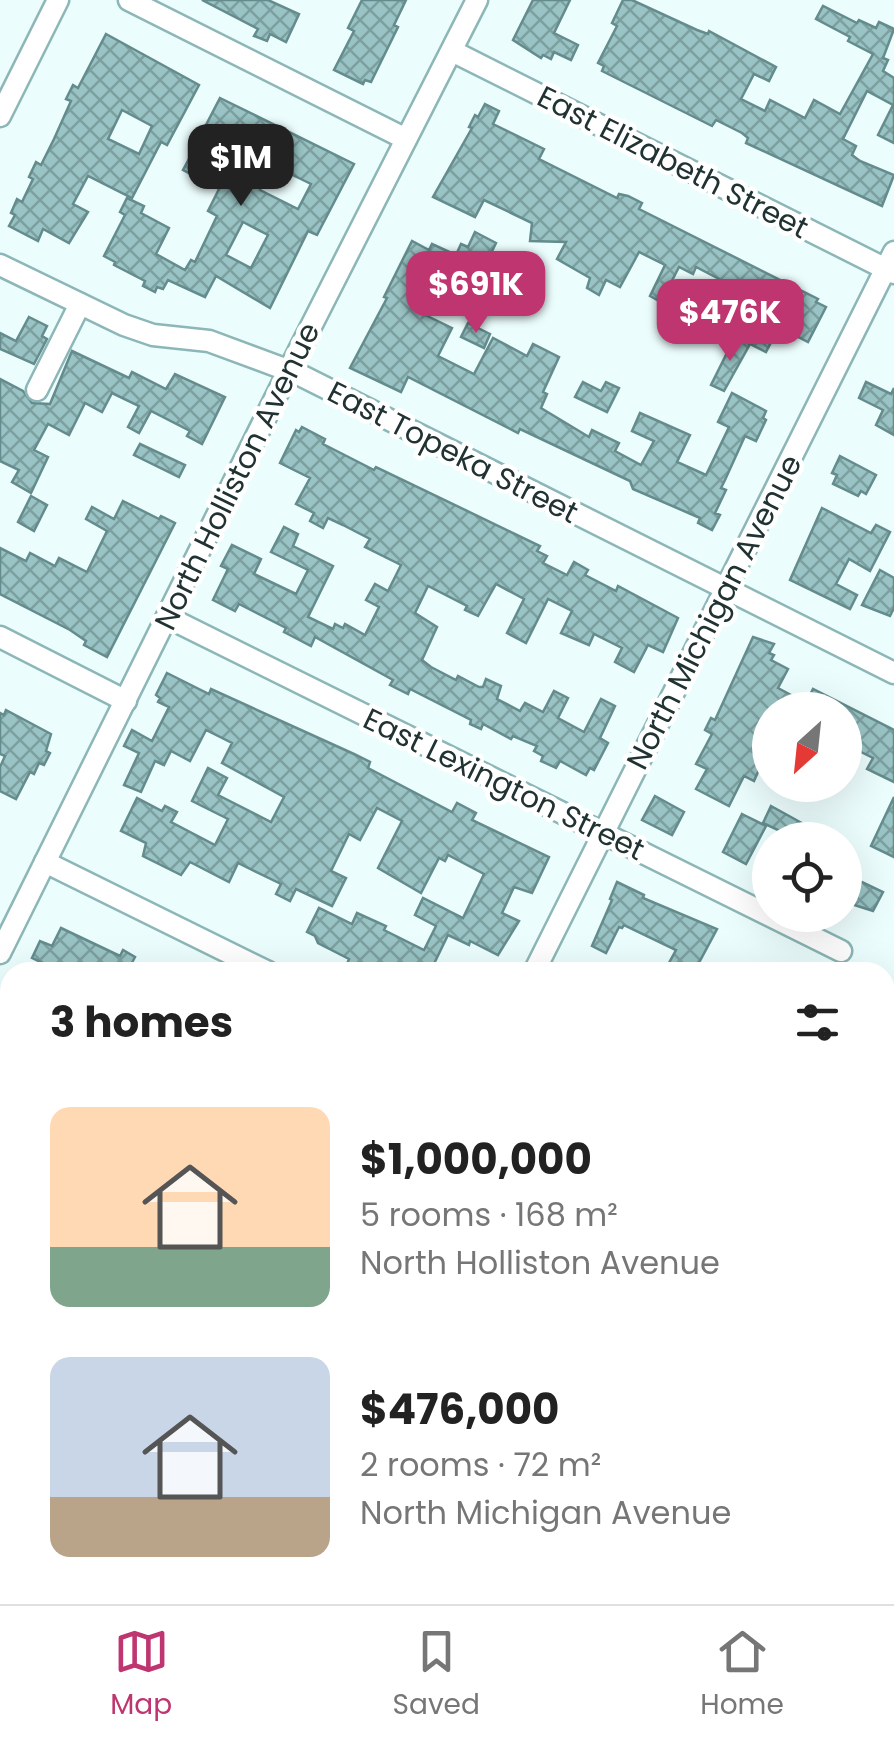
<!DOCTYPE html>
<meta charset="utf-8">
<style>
:root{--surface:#fff;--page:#f6f6f6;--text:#222;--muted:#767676;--line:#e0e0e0;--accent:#be3570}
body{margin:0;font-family:Poppins,sans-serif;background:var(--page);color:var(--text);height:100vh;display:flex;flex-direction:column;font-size:38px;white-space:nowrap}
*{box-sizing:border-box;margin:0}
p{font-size:32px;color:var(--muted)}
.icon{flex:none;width:55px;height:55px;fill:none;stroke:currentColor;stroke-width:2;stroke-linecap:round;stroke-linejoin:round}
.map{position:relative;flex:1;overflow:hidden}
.details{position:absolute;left:0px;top:962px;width:895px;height:642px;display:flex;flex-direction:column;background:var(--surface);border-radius:30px 30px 0 0;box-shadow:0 10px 40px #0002}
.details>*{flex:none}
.needle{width:65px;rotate:207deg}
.controls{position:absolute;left:752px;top:692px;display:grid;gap:20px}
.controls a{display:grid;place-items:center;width:110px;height:110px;border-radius:50%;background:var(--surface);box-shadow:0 10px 40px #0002;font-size:50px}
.price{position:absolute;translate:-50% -85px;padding:0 22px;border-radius:20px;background:var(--accent);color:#fff;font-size:32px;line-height:65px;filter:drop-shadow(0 2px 5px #0008)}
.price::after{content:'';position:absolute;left:50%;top:60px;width:30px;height:22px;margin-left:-15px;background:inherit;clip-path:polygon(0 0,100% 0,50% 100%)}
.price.active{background:#222;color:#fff}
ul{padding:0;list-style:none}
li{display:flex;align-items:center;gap:30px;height:250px;padding:0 50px}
li span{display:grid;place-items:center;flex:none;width:280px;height:200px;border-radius:20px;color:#555}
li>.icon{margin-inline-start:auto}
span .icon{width:120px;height:120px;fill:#fffc;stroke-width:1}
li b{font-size:42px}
h2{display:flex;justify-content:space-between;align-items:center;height:120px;padding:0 50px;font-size:42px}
.tabs{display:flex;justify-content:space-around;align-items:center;height:140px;border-top:2px solid var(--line);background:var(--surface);font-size:28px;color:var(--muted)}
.tabs a{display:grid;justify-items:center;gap:5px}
.tabs .active{color:var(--accent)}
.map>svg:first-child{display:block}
.building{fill:url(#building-cross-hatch);stroke:#648c8d;stroke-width:2.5;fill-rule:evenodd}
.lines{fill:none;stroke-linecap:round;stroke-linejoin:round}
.minor-casing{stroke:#8cb6b7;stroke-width:25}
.minor{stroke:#fff;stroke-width:20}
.labels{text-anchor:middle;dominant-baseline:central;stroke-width:9;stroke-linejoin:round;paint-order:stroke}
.street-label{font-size:30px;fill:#213232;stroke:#fff}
</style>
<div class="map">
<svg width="894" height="1604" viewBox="0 0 894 1604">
<defs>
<pattern id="building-cross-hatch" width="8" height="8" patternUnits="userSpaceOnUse" patternTransform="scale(2.5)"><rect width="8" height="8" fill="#99c3c4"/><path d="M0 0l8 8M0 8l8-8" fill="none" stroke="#7c9fa0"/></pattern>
</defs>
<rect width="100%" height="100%" fill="#ecfdfd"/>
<g class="building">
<polygon points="202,0 268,0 299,14 286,42 270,34 267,41 254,36 258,29"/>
<polygon points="362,0 406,0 394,25 398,27 371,82 365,80 363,84 334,70 354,31 348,28"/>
<polygon points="533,0 570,0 554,33 578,45 571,60 554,52 551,59 543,55 541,58 513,40"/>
<polygon points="623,0 632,0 697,30 708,34 709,31 776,67 769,81 754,74 741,99 765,111 770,100 805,118 814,100 840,114 873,54 848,41 850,37 816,19 823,6 857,23 859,20 876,28 879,22 894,29 883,58 888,60 883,71 894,78 894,143 878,135 893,105 867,91 843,139 856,146 852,155 860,161 894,175 882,206 746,143 748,138 742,133 716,120 712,126 602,71 604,66 598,63 617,26 612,23"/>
<path d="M106,34l93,51 -32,60 -6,-3 -29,56 -44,-22 -15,28 15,8 -19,31 -26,-14 -5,12 -29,-15 6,-11 -4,-2 6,-14 5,3 11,-23 -4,-2 7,-15 5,3 13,-26 17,-38 -5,-2 7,-14 5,3zM122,110l30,16 -13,28 -31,-15z"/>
<path d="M220,98l134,66 -37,71 -9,-4 -38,77 -54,-32 -11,21 -37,-17 -5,9 -6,-2 -2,5 -12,-6 2,-5 -31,-16 1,-3 -11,-6 21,-41 -5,-3 7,-14 17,8 -3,7 28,15 -13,26 29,16 6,-10 4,2 22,-46 -9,-5 11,-22 -36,-19 7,-13 7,3 16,-32 -7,-3zM272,165l39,19 -13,25 -38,-19zM243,222l25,13 -17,33 -25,-13z"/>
<polygon points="485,104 499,111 493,124 544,149 539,159 617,198 619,194 628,196 642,203 639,209 818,299 816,302 826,307 808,342 779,327 766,352 752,345 765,319 714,296 721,280 696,267 693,274 679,267 661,302 650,296 665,265 639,252 620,287 606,280 599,295 587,288 590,278 557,259 566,242 530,241 532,223 484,200 475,217 433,197 472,128 469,127 475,115 478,117"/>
<polygon points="475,232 496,243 479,278 458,267 445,294 432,287 419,312 452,328 438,356 474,374 493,338 527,356 533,344 559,357 543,392 547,394 541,408 589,437 592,430 619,443 615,451 641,465 654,441 632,431 640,413 690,435 677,462 706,475 729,427 718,422 732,393 766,411 763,418 766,420 756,441 745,436 725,480 721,488 726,490 715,513 720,515 712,530 698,523 700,518 633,489 630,481 520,429 518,433 408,377 401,392 350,368 387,298 384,297 412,241 429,250 432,244 456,255 461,244 468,247"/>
<polygon points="692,308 708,316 700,332 684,324"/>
<polygon points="29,317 47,326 42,336 47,339 34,364 0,349 0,333 16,341"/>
<polygon points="468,323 490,334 484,348 461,337"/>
<polygon points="735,337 750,344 724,391 711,385"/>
<polygon points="72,351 129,378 132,372 166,389 175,374 225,397 202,444 187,436 190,431 151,411 139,433 128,427 139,406 112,393 102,412 85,403 69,435 48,424 34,450 48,457 31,493 12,482 19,470 0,461 0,379 23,391 32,403 50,404"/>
<polygon points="583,382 601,391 606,382 619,388 607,412 575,397"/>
<polygon points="866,382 891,394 894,388 894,435 876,425 883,410 859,398"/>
<polygon points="302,427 325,439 323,444 374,470 376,467 540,546 537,551 547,556 543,563 567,575 574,562 588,570 585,575 616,591 618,586 678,618 663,652 648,645 634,672 615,662 622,648 594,634 589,645 561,633 572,611 548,599 526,643 507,633 524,599 496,584 478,616 465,610 467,606 428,586 415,613 437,627 422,660 431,667 456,680 458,676 479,687 483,687 486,679 501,686 497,699 520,711 525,703 543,712 554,691 568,698 558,718 584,732 601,699 615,706 600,738 608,743 594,770 590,768 586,775 560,761 556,768 541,761 543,756 534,751 537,746 513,736 511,739 483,724 481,729 470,724 471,720 410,689 408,694 390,685 393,680 315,637 311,646 284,632 286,628 239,604 235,611 213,600 228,569 221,566 232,545 261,559 254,574 296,594 308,570 271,552 284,527 298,534 293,546 333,566 308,617 333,629 335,624 343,628 345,624 365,635 379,607 366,600 375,584 388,591 401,565 365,547 370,539 343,525 328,518 323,528 310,521 314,513 296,504 310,478 280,463 296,430 299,432"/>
<polygon points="140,444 185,465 179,477 134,455"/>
<polygon points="840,456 876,475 866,494 861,491 858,496 833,484 837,475 832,473"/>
<polygon points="31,496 47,505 34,531 18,522"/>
<polygon points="123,501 159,519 161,516 175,523 107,657 84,645 86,641 70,630 0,594 0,548 26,561 30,553 55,566 59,558 87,572 107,531 86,519 92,507 114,519"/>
<polygon points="822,508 871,533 876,525 890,532 870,571 849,559 836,584 857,595 850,609 790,580"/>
<polygon points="880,570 894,578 894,608 890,616 862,605"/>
<polygon points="753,637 774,644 769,653 774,655 771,660 788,669 778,688 806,703 813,689 894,730 894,782 867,769 873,758 845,744 845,710 770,710 770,745 754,781 744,776 729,806 696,789 707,769 696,764 712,734 705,730 711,718 715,720"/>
<polygon points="167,673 209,694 211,689 354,754 370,762 368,768 452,812 457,803 476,813 472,820 549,857 532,893 514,887 502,913 519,921 498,955 470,941 469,945 448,935 430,972 378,972 367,967 364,972 347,964 349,959 318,943 315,936 307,932 319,908 352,924 357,913 386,926 384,930 424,950 436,926 415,915 423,898 463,918 484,874 448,855 445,861 439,858 421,893 378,868 402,821 377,808 360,840 349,834 331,871 346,878 332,906 296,889 290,901 276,894 281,884 238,863 229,882 190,862 181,875 143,856 146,843 121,831 137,798 162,811 165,806 177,812 171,822 215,845 228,819 192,801 208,768 227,778 218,795 271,822 284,797 222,763 232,743 206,730 190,761 171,751 164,765 155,761 141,792 124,785 139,753 124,746 132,730 152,741 169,707 158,702 160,698 156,695"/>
<polygon points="6,710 51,734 46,751 50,753 44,765 39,763 34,774 30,772 16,799 0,791 0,767 5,756 0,754 0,713 4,715"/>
<polygon points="655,796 684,812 672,835 642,820"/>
<polygon points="894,797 894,857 871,846"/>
<polygon points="771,806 809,827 836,840 789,840 791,836 763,823"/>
<polygon points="742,814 766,826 746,864 723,852"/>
<polygon points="845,874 883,892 873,911 845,902"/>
<polygon points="617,882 644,895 643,898 717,929 694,972 664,972 676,950 624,925 622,928 619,927 606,953 592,946 612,900 610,899"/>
<polygon points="61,928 120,956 123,950 135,957 127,972 61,972 32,958 40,941 52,946"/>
</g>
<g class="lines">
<defs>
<g id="minor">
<polyline points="129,0 406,139"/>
<polyline points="452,51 894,273"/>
<polyline points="0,116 58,0"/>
<polyline points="0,265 124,325 153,335 209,341 298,374 894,673"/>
<polyline points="37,390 80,304"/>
<polyline points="167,617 841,951"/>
<polyline points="0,637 126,701"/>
<polyline points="45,862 268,972"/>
<polyline points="0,953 299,350 477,0"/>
<polyline points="534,972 894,252"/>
<polyline points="0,1094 10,1099"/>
<polyline points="885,1279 894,1284"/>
<polyline points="885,1360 894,1342"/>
<polyline points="0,1451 10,1456"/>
<polyline points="885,1488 894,1492"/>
<polyline points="290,1595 308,1604"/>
<polyline points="762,1604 767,1595"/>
</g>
</defs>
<use href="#minor" class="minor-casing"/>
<use href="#minor" class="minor"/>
</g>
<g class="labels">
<g class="street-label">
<text transform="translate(673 162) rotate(27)">East Elizabeth Street</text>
<text transform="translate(453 452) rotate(27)">East Topeka Street</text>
<text transform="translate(237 476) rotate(-64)">North Holliston Avenue</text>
<text transform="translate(714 612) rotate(-63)">North Michigan Avenue</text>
<text transform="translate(504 784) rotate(26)">East Lexington Street</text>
</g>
</g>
</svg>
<div class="controls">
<a><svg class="needle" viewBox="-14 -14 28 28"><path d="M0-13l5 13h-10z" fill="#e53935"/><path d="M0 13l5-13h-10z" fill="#767676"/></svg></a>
<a><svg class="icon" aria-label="locate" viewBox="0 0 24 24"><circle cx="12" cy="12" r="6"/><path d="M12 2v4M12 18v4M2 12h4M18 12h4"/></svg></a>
</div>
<b class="price active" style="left:241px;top:209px">$1M</b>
<b class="price" style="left:476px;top:336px">$691K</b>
<b class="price" style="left:730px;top:364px">$476K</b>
<section class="details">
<h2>3 homes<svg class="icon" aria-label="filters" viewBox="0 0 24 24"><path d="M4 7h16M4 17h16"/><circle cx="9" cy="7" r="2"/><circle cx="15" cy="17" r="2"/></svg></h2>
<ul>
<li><span style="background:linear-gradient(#ffd9b3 70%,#7fa58c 0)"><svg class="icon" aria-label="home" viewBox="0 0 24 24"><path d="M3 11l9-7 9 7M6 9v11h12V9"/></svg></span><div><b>$1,000,000</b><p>5 rooms · 168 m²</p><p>North Holliston Avenue</p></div></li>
<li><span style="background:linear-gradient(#c9d6e8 70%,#b9a48a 0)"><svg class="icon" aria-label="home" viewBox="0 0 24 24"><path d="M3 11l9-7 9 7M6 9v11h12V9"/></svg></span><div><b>$476,000</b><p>2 rooms · 72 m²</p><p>North Michigan Avenue</p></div></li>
</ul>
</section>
</div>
<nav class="tabs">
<a class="active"><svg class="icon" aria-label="map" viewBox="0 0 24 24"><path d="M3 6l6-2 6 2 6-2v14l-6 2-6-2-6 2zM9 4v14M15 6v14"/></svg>Map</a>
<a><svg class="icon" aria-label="saved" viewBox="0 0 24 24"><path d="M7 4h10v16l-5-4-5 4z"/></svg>Saved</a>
<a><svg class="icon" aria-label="home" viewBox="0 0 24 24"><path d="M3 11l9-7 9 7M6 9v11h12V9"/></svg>Home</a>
</nav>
